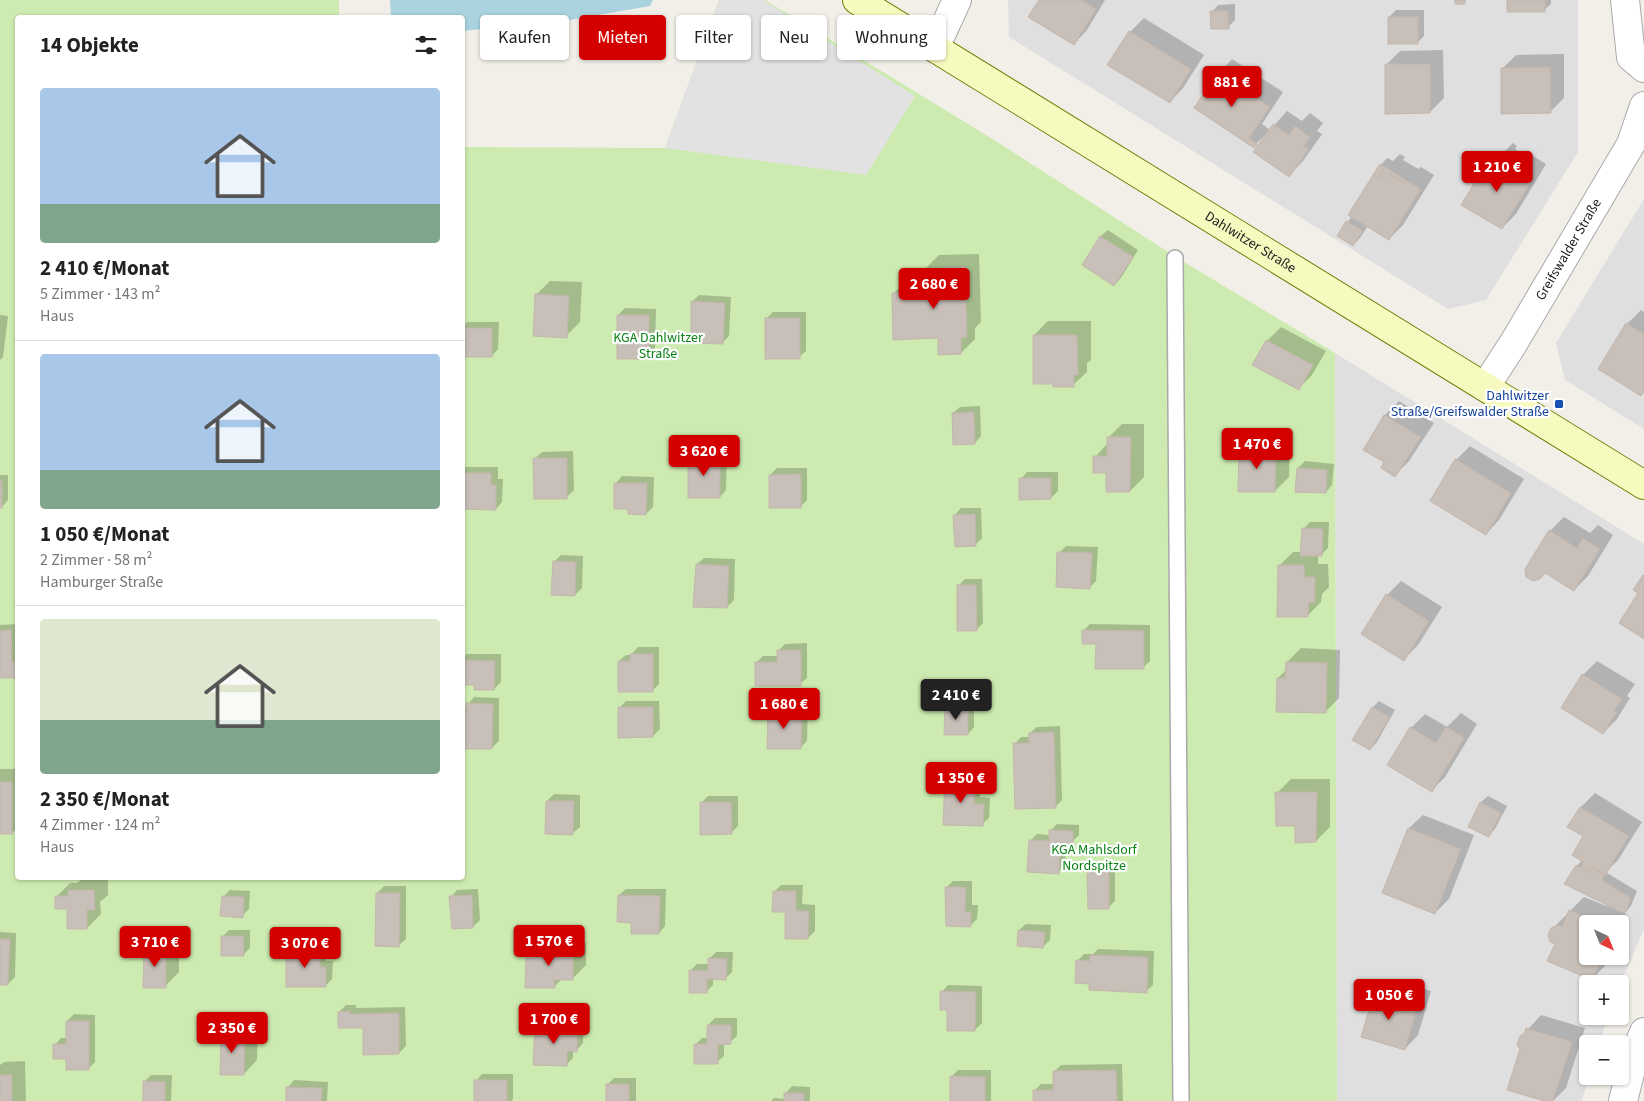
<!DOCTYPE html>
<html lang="de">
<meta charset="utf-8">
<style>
:root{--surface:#fff;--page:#f2f2f2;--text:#222;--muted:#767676;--line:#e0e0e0;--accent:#d40000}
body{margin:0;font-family:"Source Sans 3",sans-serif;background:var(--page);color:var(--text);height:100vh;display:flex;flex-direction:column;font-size:19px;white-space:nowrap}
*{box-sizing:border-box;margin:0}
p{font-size:16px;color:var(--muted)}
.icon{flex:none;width:28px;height:28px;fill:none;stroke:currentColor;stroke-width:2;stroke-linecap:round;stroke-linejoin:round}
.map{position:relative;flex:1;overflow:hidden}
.side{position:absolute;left:15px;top:15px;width:450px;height:865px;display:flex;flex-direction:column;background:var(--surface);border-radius:5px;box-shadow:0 1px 4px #0004}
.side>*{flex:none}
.guide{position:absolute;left:480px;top:15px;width:475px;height:45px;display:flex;gap:10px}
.needle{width:32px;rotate:137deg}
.tools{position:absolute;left:1579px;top:915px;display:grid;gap:10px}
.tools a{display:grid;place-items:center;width:50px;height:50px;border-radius:5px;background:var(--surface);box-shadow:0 1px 4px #0004;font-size:25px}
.price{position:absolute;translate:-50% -42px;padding:0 11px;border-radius:5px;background:var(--accent);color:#fff;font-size:16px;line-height:32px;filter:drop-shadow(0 1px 2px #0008)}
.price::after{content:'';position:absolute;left:50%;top:30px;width:15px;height:11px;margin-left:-8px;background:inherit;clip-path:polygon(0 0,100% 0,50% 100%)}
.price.current{background:#222;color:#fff}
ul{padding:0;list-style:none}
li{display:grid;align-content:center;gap:10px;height:265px;padding:0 25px}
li+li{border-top:1px solid var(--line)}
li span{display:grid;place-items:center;height:155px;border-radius:5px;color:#555}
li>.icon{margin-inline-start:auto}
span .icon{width:90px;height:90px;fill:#fffc;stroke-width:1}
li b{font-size:21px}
h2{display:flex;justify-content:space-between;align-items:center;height:60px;padding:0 25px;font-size:21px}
.tag{padding:0 18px;border-radius:5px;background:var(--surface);box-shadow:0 1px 4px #0004;font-size:18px;line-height:45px}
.tag.current{background:var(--accent);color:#fff}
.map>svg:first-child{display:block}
.residential{fill:#e0dfdf;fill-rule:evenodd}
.grass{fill:#cdebb0}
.parking{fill:#e2e2e2}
.water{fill:#aad3df}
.shadow{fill:#0003}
.building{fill:#c7bfb8;stroke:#c4b6ab}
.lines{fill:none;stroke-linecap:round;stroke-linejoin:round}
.lane-casing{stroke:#a9a9a9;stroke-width:18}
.street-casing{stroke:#a9a9a9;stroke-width:30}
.secondary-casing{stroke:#707d05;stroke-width:30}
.lane{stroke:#fff;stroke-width:15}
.street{stroke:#fff;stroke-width:28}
.secondary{stroke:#f7fabf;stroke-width:28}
.transit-dot{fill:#1a4fb4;stroke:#fff;stroke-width:2}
.labels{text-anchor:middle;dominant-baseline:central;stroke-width:4.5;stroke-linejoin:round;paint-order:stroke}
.street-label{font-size:14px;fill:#222;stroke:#fff}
.park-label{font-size:14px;fill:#0c8416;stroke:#fff}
.transit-label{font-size:14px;fill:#164399;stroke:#fff;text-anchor:end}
</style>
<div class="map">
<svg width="1644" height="1101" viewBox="0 0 1644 1101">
<rect width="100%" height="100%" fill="#f2efe9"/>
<g class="residential">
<polygon points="1008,0 1578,0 1578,152 1486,300 1448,309 1009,37"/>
<polygon points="1644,199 1644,429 1565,380 1556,343"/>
<path d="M1335,353l309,191v385l-24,56v-1h-32v32h20l-9,28h-11v32h1l-7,25h-245zM1588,924h32v32h-32z"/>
</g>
<polygon class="grass" points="0,0 339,0 339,17 18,18 18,878 462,878 463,147 665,148 719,0 765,0 991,138 1176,257 1335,353 1337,1101 0,1101"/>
<polygon class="parking" points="719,0 763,0 915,96 866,175 665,148"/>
<polygon class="water" points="390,0 653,0 650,6 564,21 463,31 462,18 391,17"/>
<g class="shadow">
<polygon points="1040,0 1105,0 1087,30 1074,44"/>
<polygon points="1509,0 1551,0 1551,4 1544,10"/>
<polygon points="1235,4 1235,20 1228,27 1212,12 1218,5"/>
<polygon points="1396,10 1424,10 1424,36 1418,42 1389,17"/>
<polygon points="1144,18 1204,55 1183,88 1170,102 1130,32"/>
<polygon points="1443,50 1444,98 1430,112 1386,65 1400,51"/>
<polygon points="1564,54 1564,98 1550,112 1502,69 1516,55"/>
<polygon points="1232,59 1283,92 1262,124 1270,130 1287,111 1302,121 1310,113 1323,123 1317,131 1322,134 1303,161 1289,175 1264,136 1254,146 1195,108 1219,73"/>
<polygon points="1513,143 1517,146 1515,149 1530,159 1533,156 1546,164 1516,214 1502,228 1487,165 1500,151 1503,153"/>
<polygon points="1400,154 1405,157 1403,160 1418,169 1421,167 1434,175 1403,225 1389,239 1368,226 1360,238 1353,245 1338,236 1352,216 1381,165 1387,158 1393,161"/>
<polygon points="1108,230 1138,250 1121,278 1114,285 1084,265 1101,236"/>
<polygon points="979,254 981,322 975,328 975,339 961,353 939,337 893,294 907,280 925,279 925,269 939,255"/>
<polygon points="550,281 582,282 580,322 566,336 536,295"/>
<polygon points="699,295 731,297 729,336 722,343 692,302"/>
<polygon points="625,308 656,309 655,351 648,358 618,315"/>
<polygon points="1641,310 1644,312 1644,392 1627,324"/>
<polygon points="773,312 806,312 806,351 799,357 767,318"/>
<polygon points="0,315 8,316 3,357 0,360"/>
<polygon points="1048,321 1091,321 1091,360 1087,363 1087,372 1073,385 1034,335"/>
<polygon points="468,322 499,322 498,349 492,356 462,356 462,327"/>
<polygon points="1281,327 1326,351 1312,375 1298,389 1267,341"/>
<polygon points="1399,401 1434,423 1409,461 1395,475 1385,462 1365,449 1385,415"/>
<polygon points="980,406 981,436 975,443 953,413 960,407"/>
<polygon points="1122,424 1144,424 1144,477 1130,491 1108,472 1095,457 1108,443 1108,438"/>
<polygon points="1254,434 1290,434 1289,477 1275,491 1240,448"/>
<polygon points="1470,446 1524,479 1499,520 1486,534 1432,500 1456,460"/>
<polygon points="696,449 727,449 726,490 720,497 689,456"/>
<polygon points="573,451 574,490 567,497 535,458 542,452"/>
<polygon points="1305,461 1334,464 1332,485 1326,492 1298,468"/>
<polygon points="465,467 498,467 498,479 503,479 502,502 496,509 462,508 462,469"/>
<polygon points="777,468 807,468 807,500 800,507 770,475"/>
<polygon points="1027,472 1058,472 1058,491 1051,498 1021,479"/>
<polygon points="0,475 8,475 8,500 2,507 0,507"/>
<polygon points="622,476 654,477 653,507 646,514 629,508 616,483"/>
<polygon points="961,508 981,508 982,538 975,545 955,515"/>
<polygon points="1564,517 1590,533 1598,525 1613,535 1588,576 1574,590 1546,572 1540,578 1526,570 1550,531"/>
<polygon points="1310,522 1329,522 1328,548 1321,555 1318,555 1318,564 1328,564 1329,587 1322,594 1321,602 1307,616 1279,566 1293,552 1302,552 1303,529"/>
<polygon points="1066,546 1098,547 1096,581 1090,587 1059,553"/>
<polygon points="561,555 583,556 582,588 575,595 554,562"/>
<polygon points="704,558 735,559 734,600 727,607 697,564"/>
<polygon points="965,579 982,579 983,623 976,630 958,586"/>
<polygon points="1401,581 1442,607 1418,645 1404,659 1387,595"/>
<polygon points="18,624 18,677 0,677 0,625"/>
<polygon points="1090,624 1150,625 1150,661 1143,668 1097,643 1083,631"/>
<polygon points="807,643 807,678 800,684 756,663 763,656 779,656 778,651 785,644"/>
<polygon points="638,647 659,647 659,684 652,691 619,661 626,655 631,655"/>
<polygon points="1301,648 1340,650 1339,698 1325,712 1278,678 1287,669 1287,662"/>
<polygon points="467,654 501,654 501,682 494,689 475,684 462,684 462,658"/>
<polygon points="1597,661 1635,684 1627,696 1630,698 1617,719 1603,733 1583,675"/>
<polygon points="474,697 499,698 499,741 492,748 462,748 462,711"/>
<polygon points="626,701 659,701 660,729 653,736 619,708"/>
<polygon points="776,701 790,702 790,706 808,707 807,741 800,748 770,708"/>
<polygon points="953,701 974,701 974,727 968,734 946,707"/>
<polygon points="1379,701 1395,710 1377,742 1370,749 1354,740 1373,707"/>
<polygon points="1461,713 1477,724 1445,777 1431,791 1411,728 1425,714 1447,727"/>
<polygon points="1060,726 1062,800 1055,807 1015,744 1021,737 1030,737 1030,733 1037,727"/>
<polygon points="1,769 18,769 18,827 12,833 0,833 0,770"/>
<polygon points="953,771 975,772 975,779 981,779 980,797 990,798 989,818 982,824 946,778"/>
<polygon points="1291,779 1330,779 1330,827 1316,841 1296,825 1277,793"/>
<polygon points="1595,793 1642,822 1618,860 1610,868 1607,873 1637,891 1631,906 1624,914 1627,915 1620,932 1620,924 1588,924 1588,956 1609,956 1606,965 1592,979 1552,929 1584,897 1609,907 1610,905 1577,866 1582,860 1585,836 1569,826 1581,807"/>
<polygon points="554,794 580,795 580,827 573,833 547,801"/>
<polygon points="708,796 738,796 738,826 731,833 701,803"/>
<polygon points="1488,796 1507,806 1495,829 1488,836 1469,826 1481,802"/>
<polygon points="1423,815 1474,835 1449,899 1435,913 1409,828"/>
<polygon points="1057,824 1079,825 1079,835 1072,842 1066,842 1065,865 1058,872 1030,841 1037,834 1050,835 1050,831"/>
<polygon points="1096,862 1115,862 1115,901 1109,907 1089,869"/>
<polygon points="83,878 108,878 108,895 100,902 101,914 87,928 56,897 70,883 77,883"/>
<polygon points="953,881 972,881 972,905 978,905 977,919 971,925 946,888"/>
<polygon points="781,885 803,885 802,904 815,905 815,931 808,938 787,911 774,892"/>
<polygon points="384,886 406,886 406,939 399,945 377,893"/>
<polygon points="478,889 480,920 473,927 451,897 457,890"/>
<polygon points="626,889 666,889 665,926 659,933 632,921 619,895"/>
<polygon points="230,890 250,891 249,909 242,916 223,897"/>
<polygon points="1026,924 1051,925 1050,940 1043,947 1019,930"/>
<polygon points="229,930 250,930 250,948 243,955 222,937"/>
<polygon points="560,930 583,930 583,943 586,943 586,965 572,979 562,979 554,987 527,956 541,942 547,942"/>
<polygon points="0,932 16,933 15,977 8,984 0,984"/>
<polygon points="159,934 179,934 179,972 165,986 145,948"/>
<polygon points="303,942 326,943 326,961 333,961 332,979 325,986 287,956"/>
<polygon points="1098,949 1154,951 1153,985 1146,991 1090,983 1077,961 1084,954 1093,954"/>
<polygon points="716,952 733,952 732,972 726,978 713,978 713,985 706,992 690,971 697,964 709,964 709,959"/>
<polygon points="1390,979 1431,991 1418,1035 1405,1049 1371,1010 1370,998"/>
<polygon points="948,985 982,986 982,1023 975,1030 948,1009 942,992"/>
<polygon points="346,1005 356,1005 356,1008 405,1007 406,1046 399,1053 364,1027 339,1012"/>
<polygon points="74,1014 95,1015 95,1062 88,1069 67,1058 55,1045 61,1038 67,1038 67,1021"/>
<polygon points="1541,1015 1585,1028 1566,1088 1553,1101 1548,1101 1521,1048 1521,1037"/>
<polygon points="715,1018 737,1018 737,1036 730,1042 724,1043 724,1056 717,1062 695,1045 702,1038 708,1038 708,1025"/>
<polygon points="543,1019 584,1021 583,1043 577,1050 573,1050 573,1058 566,1065 536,1026"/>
<polygon points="236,1020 258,1021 257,1060 244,1074 222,1034"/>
<polygon points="25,1061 26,1101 0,1101 0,1065 4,1062"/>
<polygon points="1122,1064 1123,1101 1035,1101 1035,1090 1041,1084 1054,1084 1054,1072 1061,1065"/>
<polygon points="958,1070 991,1070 991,1101 951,1101 951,1077"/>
<polygon points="482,1074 513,1074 513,1099 511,1101 476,1101 476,1081"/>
<polygon points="151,1075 172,1075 171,1101 144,1101 144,1082"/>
<polygon points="614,1078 636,1078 636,1101 607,1101 607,1085"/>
<polygon points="294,1080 328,1082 327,1101 287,1101 288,1087"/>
<polygon points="792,1086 810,1087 810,1101 771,1101 774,1098 786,1099 786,1093"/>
</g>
<g class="building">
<polygon points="1039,0 1081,0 1096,9 1074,45 1028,17"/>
<rect x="1455" y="0" width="10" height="4"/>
<rect x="1507" y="0" width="38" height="12"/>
<polygon points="1210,11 1228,11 1229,29 1211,29"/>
<rect x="1388" y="17" width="30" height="27"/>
<polygon points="1129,31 1191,69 1170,103 1107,65"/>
<polygon points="1385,64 1430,64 1430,113 1385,114"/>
<polygon points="1550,67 1551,113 1501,114 1501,68"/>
<polygon points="1218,72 1270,107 1249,138 1257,144 1254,148 1194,108"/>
<polygon points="1273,124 1289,135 1295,126 1310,137 1304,146 1309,149 1289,177 1253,152"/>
<polygon points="1498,156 1504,160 1502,164 1516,172 1518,169 1533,178 1502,229 1461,205 1486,164 1491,168"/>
<polygon points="1380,164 1385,167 1378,179 1373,175"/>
<polygon points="1385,167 1392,171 1390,175 1404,183 1406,180 1421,189 1389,240 1348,215 1373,175 1378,179"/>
<polygon points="1392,171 1406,180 1404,183 1390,175"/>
<polygon points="1346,221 1363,231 1353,246 1337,236"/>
<polygon points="1100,236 1133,257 1114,286 1082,265"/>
<polygon points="965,267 967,337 961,338 961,354 938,355 938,338 893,340 892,293 924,292 923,269"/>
<polygon points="535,294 569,296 567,338 533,336"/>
<polygon points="691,301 725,303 723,344 691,343"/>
<rect x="617" y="315" width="32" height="44"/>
<rect x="765" y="318" width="35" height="41"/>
<polygon points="1626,323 1644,334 1644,392 1641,396 1598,369"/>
<rect x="462" y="328" width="30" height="29"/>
<polygon points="1033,335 1077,335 1078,375 1074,375 1074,387 1053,387 1053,384 1033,384"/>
<polygon points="1266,340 1313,365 1299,390 1252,365"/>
<polygon points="974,412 975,444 953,445 952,413"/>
<polygon points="1384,415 1421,437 1395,477 1381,468 1384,462 1363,450"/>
<polygon points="1107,437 1131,437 1130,492 1106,492 1106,473 1093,473 1093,456 1107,456"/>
<polygon points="1239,447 1276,448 1275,492 1238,492"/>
<rect x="688" y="456" width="32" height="42"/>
<polygon points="533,458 567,458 567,499 534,499"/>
<polygon points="1455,459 1511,493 1486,535 1430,501"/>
<polygon points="1297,468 1327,470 1326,493 1295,492"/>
<polygon points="462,473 491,473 491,485 496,485 496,510 462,509"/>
<polygon points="801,474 801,508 769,508 769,475"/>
<polygon points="1019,478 1051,478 1051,499 1019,500"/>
<rect x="0" y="481" width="2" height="27"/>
<polygon points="614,483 647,483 646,515 628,514 628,509 614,509"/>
<polygon points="975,514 976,546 955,547 953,515"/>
<polygon points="1302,528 1323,529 1322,556 1300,556"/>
<polygon points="1549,530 1577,548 1583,538 1600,549 1574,591 1545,573 1540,579 1533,581 1526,577 1525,569"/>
<polygon points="1057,552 1092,553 1090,589 1056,587"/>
<polygon points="553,561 576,562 575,596 551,595"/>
<polygon points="696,564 729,566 727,608 693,607"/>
<polygon points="1278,565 1304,565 1305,577 1315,577 1315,602 1309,602 1308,617 1277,617"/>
<polygon points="1643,575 1644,576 1644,639 1619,623 1638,593 1633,590"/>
<polygon points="957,585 976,585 977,631 957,631"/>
<polygon points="1386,594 1429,621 1404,661 1361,634"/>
<polygon points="11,630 12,662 18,662 18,678 0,678 0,631"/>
<polygon points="1082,630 1144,631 1144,669 1095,669 1096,644 1082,644"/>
<polygon points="777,650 801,650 801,686 755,686 755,662 777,662"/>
<polygon points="630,654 653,654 653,692 618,692 618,661 630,661"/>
<polygon points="462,660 495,661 494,690 474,690 474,685 462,685"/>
<polygon points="1286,662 1327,663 1326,713 1276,712 1277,678 1285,678"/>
<polygon points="1582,674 1622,699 1614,711 1617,712 1603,734 1561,708"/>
<polygon points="466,703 493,704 492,749 462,749 462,712 466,712"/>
<polygon points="618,707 653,707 653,737 618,738"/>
<polygon points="945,707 968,707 968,735 944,735"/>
<polygon points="1372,707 1390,717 1370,750 1352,740"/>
<polygon points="768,708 783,708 783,713 802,713 801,749 767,749"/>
<polygon points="1446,726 1464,738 1432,792 1387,765 1410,727 1436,743"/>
<polygon points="1054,732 1056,808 1015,809 1013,743 1029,743 1029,733"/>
<polygon points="945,777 968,779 968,785 975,786 974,804 984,804 983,826 943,825"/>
<rect x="0" y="782" width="12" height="52"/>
<polygon points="1275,792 1317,792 1316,842 1295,843 1295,826 1276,826"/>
<polygon points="546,801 574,801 573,835 545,834"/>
<polygon points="700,802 731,802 732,834 700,835"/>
<polygon points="1480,802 1501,813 1489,837 1468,827"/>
<polygon points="1580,807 1629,836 1605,875 1592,867 1588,872 1580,868 1583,862 1572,855 1583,836 1567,827"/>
<polygon points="1408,828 1461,849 1435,914 1382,893"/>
<polygon points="1049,830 1073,831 1073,843 1060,843 1059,874 1027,872 1029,840 1049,841"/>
<polygon points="1576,865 1588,872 1592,867 1605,875 1602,880 1631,898 1625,914 1564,884"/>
<polygon points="1087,868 1109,868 1109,909 1088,909"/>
<polygon points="945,887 966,887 965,912 971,912 971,927 946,926"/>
<polygon points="68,890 94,890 95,910 87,910 87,929 67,929 67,909 55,909 55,896 68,896"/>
<polygon points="773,891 796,891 796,911 809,911 808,939 785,939 785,912 772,912"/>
<polygon points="376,893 400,893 399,947 375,946"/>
<polygon points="472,895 473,928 452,929 449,896"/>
<polygon points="618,895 660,896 659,934 631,934 631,923 617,922"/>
<polygon points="222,896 244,897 243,918 220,916"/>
<polygon points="1569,910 1601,924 1588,924 1588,956 1603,956 1592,980 1547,961 1555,944 1550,942 1548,935 1551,928 1558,925 1562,927"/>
<polygon points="1018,930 1045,932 1043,948 1017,946"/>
<polygon points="221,936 243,936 244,956 221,956"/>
<polygon points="0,939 10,939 8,985 0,985"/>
<polygon points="545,943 569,943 569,956 573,956 573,980 554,980 555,988 525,988 526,956 544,956"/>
<polygon points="166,947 166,988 143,988 144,948"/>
<polygon points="295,949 320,949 320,967 326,967 326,987 286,987 286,955 295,955"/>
<polygon points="1090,955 1148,957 1147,993 1089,990 1089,984 1075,983 1076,960 1090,961"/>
<polygon points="708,958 727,959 726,980 707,979 707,993 689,993 689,970 708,971"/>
<polygon points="940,991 976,992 975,1031 947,1031 947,1010 940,1010"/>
<polygon points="1375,992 1418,1005 1405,1050 1361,1037 1369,1010 1366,1005 1369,997"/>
<polygon points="350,1011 350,1014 399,1013 399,1054 363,1055 363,1028 338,1028 338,1012"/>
<polygon points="66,1021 89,1021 89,1070 66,1070 66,1059 53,1059 53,1044 66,1044"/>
<polygon points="707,1025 731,1025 731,1044 718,1045 718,1064 694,1064 694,1044 707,1044"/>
<polygon points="535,1026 578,1027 577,1052 567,1051 567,1066 533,1065"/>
<polygon points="1526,1028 1572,1042 1553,1101 1544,1101 1507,1090 1520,1049 1517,1045 1520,1036 1524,1034"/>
<polygon points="221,1034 245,1034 244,1075 220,1075"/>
<polygon points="1116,1070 1117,1101 1033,1101 1033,1090 1053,1090 1053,1071"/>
<rect x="0" y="1075" width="12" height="26"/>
<polygon points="950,1076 985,1077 985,1101 950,1101"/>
<rect x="474" y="1080" width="33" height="21"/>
<polygon points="143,1081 165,1082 165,1101 143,1101"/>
<rect x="606" y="1084" width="23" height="17"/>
<polygon points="286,1087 322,1088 321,1101 286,1101"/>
<rect x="784" y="1093" width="20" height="8"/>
</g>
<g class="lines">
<defs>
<polyline id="lane" points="1175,258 1181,1101"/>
<g id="street">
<polyline points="1625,0 1631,57 1644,68"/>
<polyline points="935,48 957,0"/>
<path id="s1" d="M1485,387l28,-43 118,-200 13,-38"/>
<polyline points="1623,1101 1635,1053 1644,1032"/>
</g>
<g id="secondary">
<path id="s2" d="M857,0l787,485"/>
</g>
</defs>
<use href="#lane" class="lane-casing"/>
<use href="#street" class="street-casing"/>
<use href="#secondary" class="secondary-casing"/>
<use href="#lane" class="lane"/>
<use href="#street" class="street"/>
<use href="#secondary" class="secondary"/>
</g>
<rect class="transit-dot" x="1554" y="399" width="10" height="10" rx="2.5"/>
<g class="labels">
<g class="street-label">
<text stroke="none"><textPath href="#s2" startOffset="462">Dahlwitzer Straße</textPath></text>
<text stroke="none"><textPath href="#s1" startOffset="161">Greifswalder Straße</textPath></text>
</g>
<g class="park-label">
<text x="658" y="338">KGA Dahlwitzer<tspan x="658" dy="16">Straße</tspan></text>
<text x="1094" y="850">KGA Mahlsdorf<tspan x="1094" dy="16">Nordspitze</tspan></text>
</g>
<g class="transit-label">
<text x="1549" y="396">Dahlwitzer<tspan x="1549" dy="16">Straße/Greifswalder Straße</tspan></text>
</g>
</g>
</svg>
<div class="tools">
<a><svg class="needle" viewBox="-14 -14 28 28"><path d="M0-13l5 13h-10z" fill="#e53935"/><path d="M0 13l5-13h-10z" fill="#767676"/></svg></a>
<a>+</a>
<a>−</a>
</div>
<b class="price" style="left:1232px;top:108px">881 €</b>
<b class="price" style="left:1497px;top:193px">1 210 €</b>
<b class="price" style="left:934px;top:310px">2 680 €</b>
<b class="price" style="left:1257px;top:470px">1 470 €</b>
<b class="price" style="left:704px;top:477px">3 620 €</b>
<b class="price current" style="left:956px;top:721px">2 410 €</b>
<b class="price" style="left:784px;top:730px">1 680 €</b>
<b class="price" style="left:961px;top:804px">1 350 €</b>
<b class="price" style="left:549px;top:967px">1 570 €</b>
<b class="price" style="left:155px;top:968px">3 710 €</b>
<b class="price" style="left:305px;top:969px">3 070 €</b>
<b class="price" style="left:1389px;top:1021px">1 050 €</b>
<b class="price" style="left:554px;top:1045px">1 700 €</b>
<b class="price" style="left:232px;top:1054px">2 350 €</b>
<div class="guide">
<a class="tag">Kaufen</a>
<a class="tag current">Mieten</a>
<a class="tag">Filter</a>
<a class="tag">Neu</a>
<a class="tag">Wohnung</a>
</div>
<section class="side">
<h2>14 Objekte<svg class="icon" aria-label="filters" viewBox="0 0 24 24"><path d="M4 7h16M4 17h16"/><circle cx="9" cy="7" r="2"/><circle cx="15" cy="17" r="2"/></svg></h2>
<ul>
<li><span style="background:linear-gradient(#a9c7e8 75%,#7fa58c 0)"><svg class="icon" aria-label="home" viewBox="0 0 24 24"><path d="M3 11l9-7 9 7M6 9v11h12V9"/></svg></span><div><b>2 410 €/Monat</b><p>5 Zimmer · 143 m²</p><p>Haus</p></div></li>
<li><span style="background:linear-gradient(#a9c7e8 75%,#7fa58c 0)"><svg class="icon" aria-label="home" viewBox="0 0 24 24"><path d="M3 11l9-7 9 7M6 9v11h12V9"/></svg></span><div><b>1 050 €/Monat</b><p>2 Zimmer · 58 m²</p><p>Hamburger Straße</p></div></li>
<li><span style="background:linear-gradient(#dfe7d0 65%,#7fa58c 0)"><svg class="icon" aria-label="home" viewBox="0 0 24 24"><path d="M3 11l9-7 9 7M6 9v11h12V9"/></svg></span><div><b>2 350 €/Monat</b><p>4 Zimmer · 124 m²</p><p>Haus</p></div></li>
</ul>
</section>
</div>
